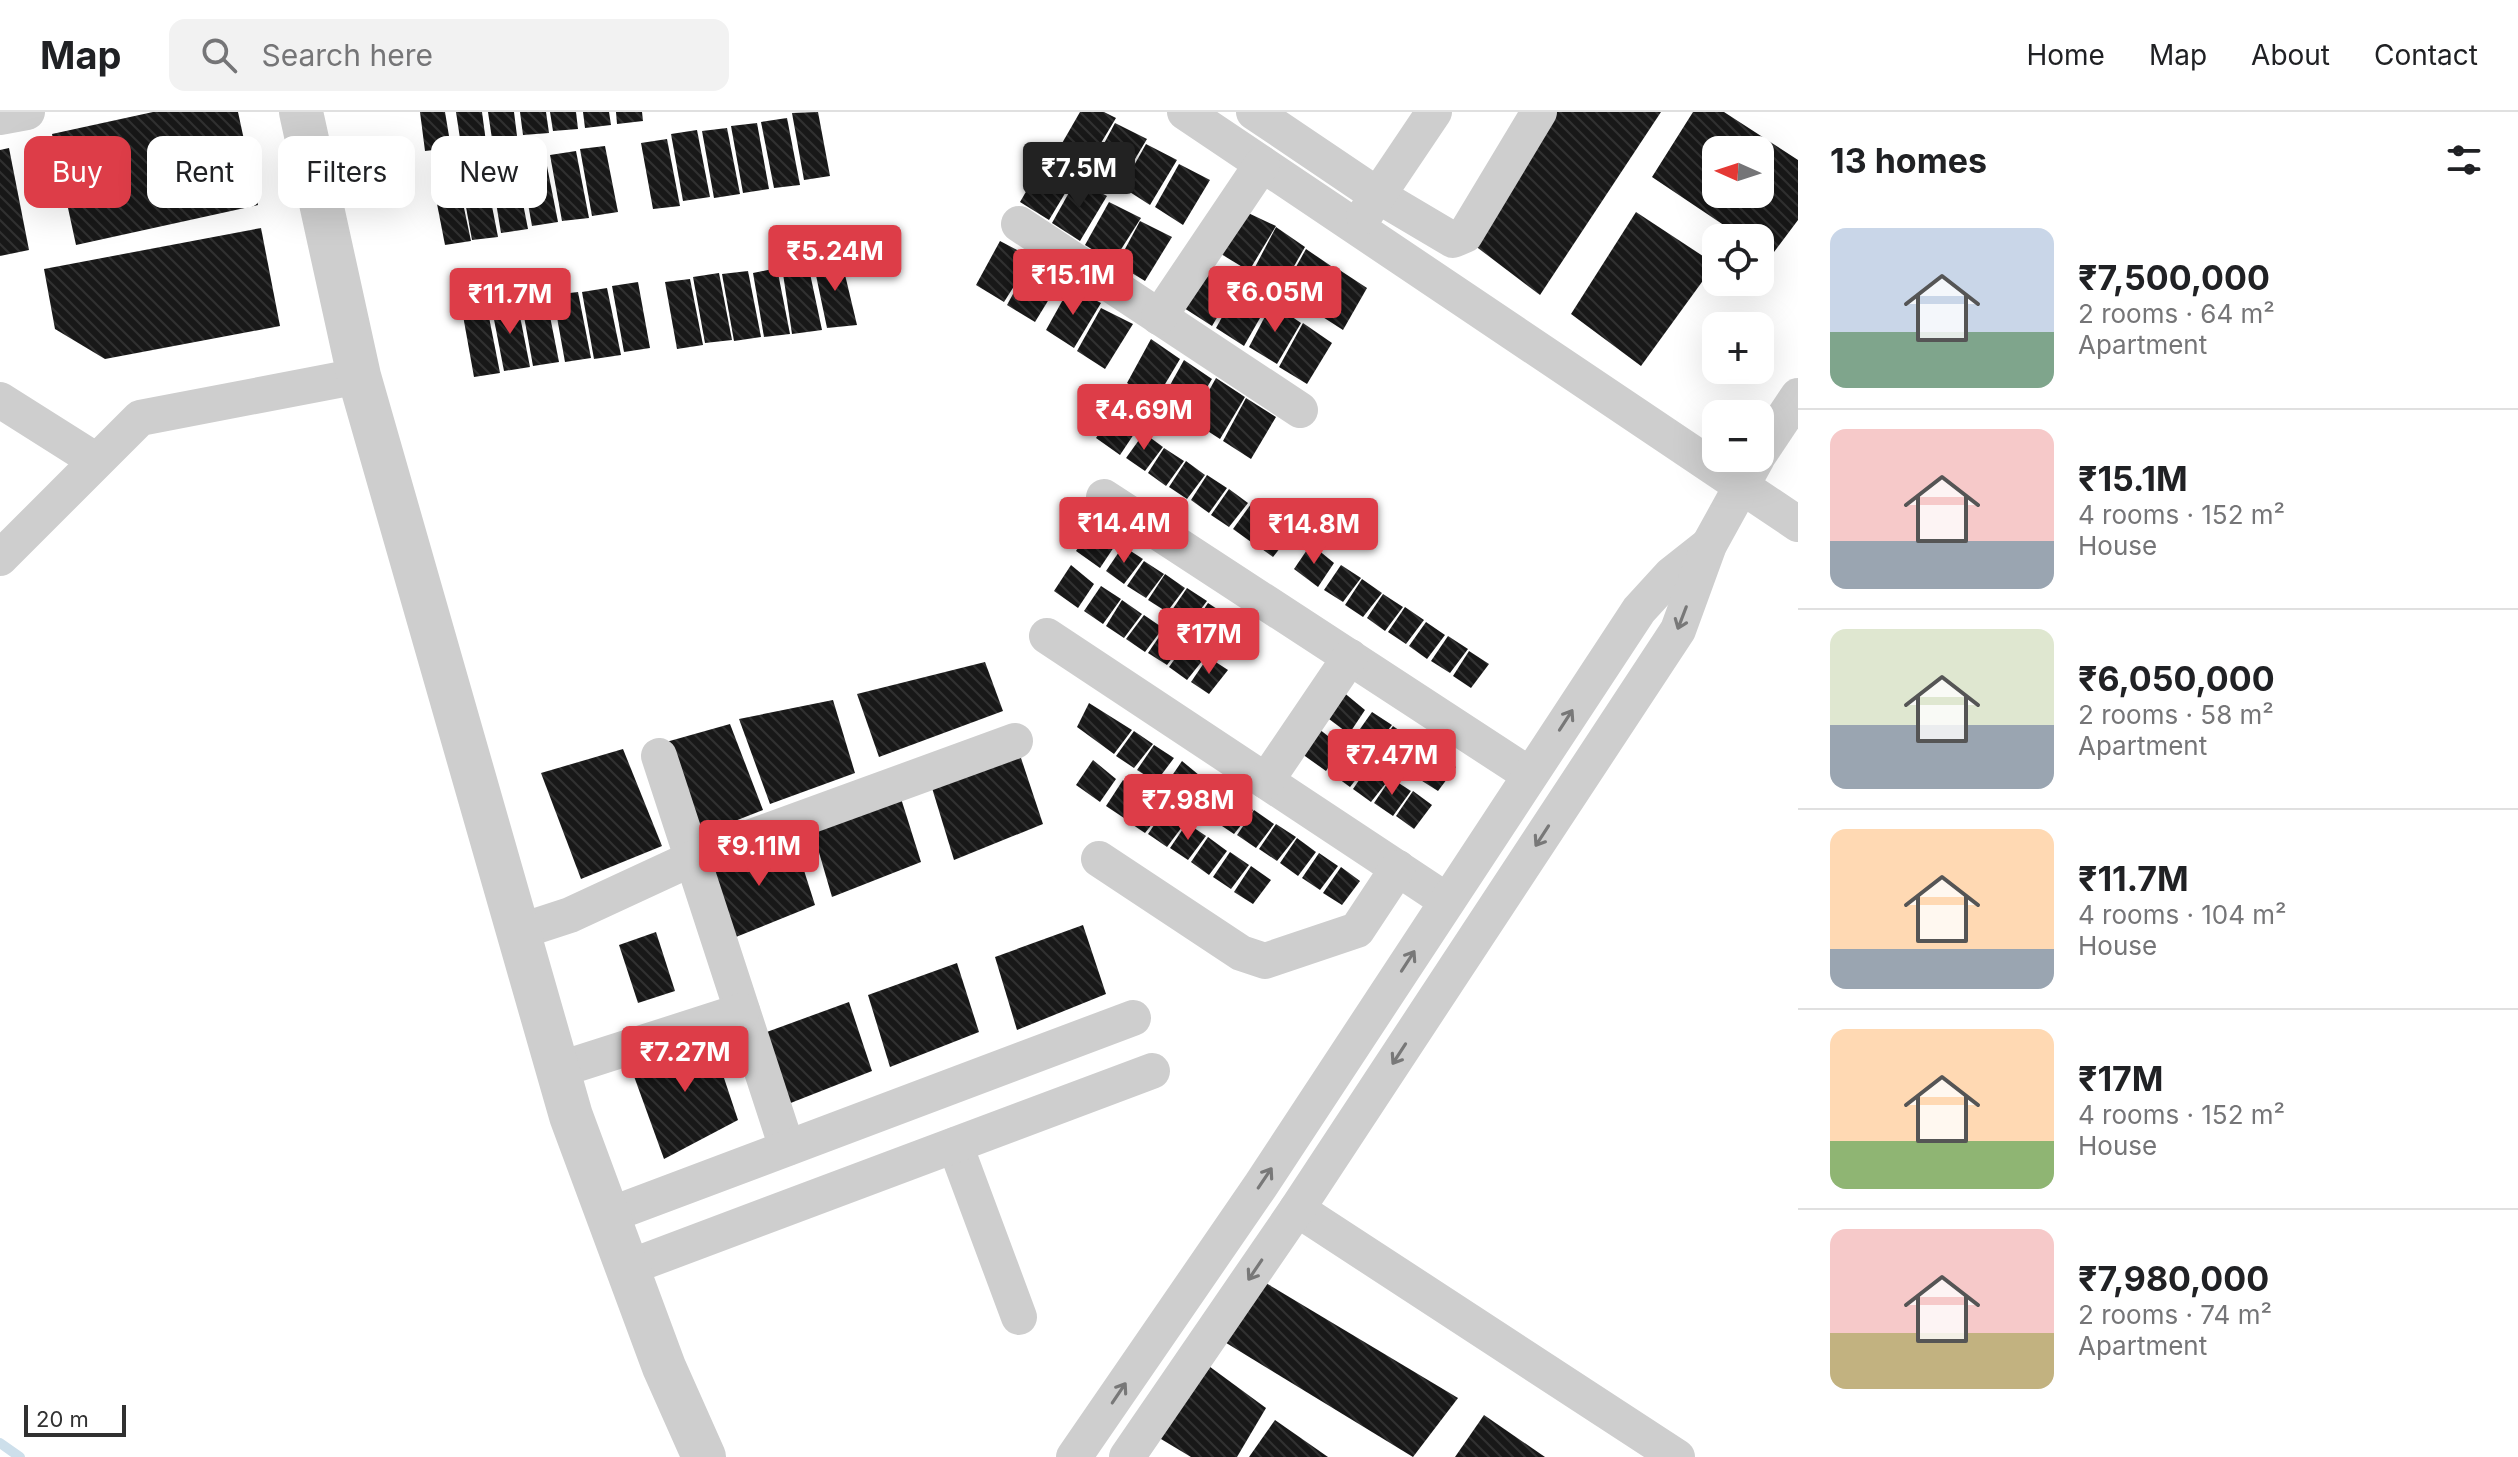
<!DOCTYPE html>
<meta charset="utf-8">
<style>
:root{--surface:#fff;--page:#f2f2f2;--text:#202124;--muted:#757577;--line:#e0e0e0;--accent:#dd3d48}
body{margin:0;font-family:Inter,sans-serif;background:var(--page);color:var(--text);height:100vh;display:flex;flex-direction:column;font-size:30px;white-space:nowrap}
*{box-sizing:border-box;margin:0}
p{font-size:26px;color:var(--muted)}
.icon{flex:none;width:44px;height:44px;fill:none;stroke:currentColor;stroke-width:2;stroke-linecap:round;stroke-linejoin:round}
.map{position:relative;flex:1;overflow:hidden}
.side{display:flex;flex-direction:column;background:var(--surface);width:720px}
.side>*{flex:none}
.guide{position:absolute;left:24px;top:24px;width:760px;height:72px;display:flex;gap:16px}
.needle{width:52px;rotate:273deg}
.tools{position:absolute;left:1702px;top:24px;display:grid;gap:16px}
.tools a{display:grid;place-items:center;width:72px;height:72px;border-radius:16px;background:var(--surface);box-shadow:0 8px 32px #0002;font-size:40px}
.scale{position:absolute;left:24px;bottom:20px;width:102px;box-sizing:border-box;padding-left:8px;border:4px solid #313131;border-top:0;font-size:22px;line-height:28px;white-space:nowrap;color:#313131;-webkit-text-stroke:6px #fff;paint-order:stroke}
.price{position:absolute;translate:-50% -68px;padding:0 18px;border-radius:8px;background:var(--accent);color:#fff;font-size:26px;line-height:52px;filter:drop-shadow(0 2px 4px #0008)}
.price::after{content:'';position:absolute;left:50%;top:48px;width:24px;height:18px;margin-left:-12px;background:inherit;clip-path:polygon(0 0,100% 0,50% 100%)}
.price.current{background:#222;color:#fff}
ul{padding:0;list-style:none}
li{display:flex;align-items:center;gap:24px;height:200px;padding:0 32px}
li+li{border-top:2px solid var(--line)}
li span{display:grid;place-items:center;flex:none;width:224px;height:160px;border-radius:16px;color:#555}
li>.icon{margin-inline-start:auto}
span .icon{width:96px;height:96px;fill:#fffc;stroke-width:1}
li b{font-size:34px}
h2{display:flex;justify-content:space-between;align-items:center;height:96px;padding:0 32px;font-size:34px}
.pill{padding:0 28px;border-radius:16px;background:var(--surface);box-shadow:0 8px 32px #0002;font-size:28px;line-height:72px}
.pill.current{background:var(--accent);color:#fff}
header{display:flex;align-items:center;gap:48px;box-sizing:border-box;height:112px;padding:0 40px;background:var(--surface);border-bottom:2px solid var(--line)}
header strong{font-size:38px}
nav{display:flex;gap:44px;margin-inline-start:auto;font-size:28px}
.search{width:560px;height:72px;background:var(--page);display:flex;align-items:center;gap:20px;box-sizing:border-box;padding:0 28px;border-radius:16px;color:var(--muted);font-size:30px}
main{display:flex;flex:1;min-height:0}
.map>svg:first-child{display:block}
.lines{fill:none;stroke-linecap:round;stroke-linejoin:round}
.stream{stroke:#cddfeb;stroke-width:10}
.building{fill:url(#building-back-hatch);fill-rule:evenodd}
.minor{stroke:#cecece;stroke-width:36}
.tertiary{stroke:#cecece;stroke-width:44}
.oneway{stroke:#787878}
</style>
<header>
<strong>Map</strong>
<div class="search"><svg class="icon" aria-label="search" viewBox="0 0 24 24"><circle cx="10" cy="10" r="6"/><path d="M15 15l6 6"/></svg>Search here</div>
<nav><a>Home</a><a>Map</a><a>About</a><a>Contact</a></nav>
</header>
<main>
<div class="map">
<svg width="1798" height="1345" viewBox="0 0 1798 1345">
<defs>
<pattern id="building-back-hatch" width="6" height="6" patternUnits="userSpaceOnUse" patternTransform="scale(2)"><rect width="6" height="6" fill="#181818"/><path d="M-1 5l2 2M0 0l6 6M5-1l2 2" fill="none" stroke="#313131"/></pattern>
</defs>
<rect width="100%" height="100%" fill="#fff"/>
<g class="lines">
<polyline class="stream" points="0,1331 20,1345"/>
</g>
<g class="building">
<polygon points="153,0 238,0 258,93 76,133 52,22"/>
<polygon points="420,0 445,0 451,36 425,39"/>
<polygon points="456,0 482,0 486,30 461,33"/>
<polygon points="488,0 514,0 517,24 492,27"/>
<polygon points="520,0 546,0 549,21 523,23"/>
<polygon points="550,0 576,0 578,17 553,19"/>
<polygon points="583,0 609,0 611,13 585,16"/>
<polygon points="616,0 642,0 643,9 617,12"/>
<polygon points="818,0 830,64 804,68 792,1"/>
<polygon points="1080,0 1104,0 1116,6 1089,51 1061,33"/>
<polygon points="1553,0 1661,0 1540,183 1470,130"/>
<path d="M1693,0h31l74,48v60l-27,36 -11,-7v-11h-17l-91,-61zM1716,38h44v44h-44z"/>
<polygon points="787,6 800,73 774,76 761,10"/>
<polygon points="757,11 769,77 743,81 731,14"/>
<polygon points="1115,11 1147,27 1120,72 1092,54"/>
<polygon points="727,16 740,82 714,86 702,19"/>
<polygon points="697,18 710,85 683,89 671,22"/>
<polygon points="667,27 680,94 653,97 641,31"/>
<polygon points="1146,32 1177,48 1150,93 1122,75"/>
<polygon points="605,34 618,100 592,104 580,37"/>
<polygon points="9,36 29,138 0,144 0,38"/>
<polygon points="576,39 589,106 562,109 550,43"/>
<polygon points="545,44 558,110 532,114 520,47"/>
<polygon points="1045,47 1076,63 1049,108 1020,90"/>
<polygon points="515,51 528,117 501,121 490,54"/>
<polygon points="1179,52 1210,68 1183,113 1155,95"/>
<polygon points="485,58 498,125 472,128 460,62"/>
<polygon points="457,63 471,129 445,133 432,66"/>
<polygon points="1076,68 1107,84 1080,129 1052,111"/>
<polygon points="1109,90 1141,106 1113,150 1085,133"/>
<polygon points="1244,99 1276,114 1249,159 1221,142"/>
<polygon points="1636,100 1715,152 1641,254 1571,202"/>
<polygon points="1140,109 1172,125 1145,169 1117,152"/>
<polygon points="1276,115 1305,135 1281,177 1253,159"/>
<polygon points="261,116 280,214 105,247 55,217 44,157"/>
<polygon points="1000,129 1032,146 1004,190 976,173"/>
<polygon points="1306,137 1334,156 1310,197 1282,180"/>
<polygon points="841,146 857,213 827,216 813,149"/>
<polygon points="1031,149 1062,166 1035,210 1007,193"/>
<polygon points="808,152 822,218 792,222 782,155"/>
<polygon points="1207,153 1237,172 1212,214 1184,196"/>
<polygon points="777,156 790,222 764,225 753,161"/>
<polygon points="1338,157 1367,176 1343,218 1315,200"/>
<polygon points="748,159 761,225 734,229 722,162"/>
<polygon points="719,161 732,228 705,231 693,165"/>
<polygon points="690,167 703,233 677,237 665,170"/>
<polygon points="638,170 650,236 624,240 612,174"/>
<polygon points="1240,173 1268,192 1244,234 1216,216"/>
<polygon points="1070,175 1101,191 1074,236 1046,218"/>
<polygon points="607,176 621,243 594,247 582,180"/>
<polygon points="578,180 591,246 565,250 553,183"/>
<polygon points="546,184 559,250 533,254 521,188"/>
<polygon points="517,189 530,255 504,259 491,192"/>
<polygon points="1272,191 1301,211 1277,252 1249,235"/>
<polygon points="487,195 500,261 474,265 462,198"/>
<polygon points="1101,196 1133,212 1105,257 1077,239"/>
<polygon points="1303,211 1332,231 1307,272 1279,255"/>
<polygon points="1151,227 1180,247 1155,289 1127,271"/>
<polygon points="1184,248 1212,267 1187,309 1160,291"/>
<polygon points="1216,266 1245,285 1220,327 1192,309"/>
<polygon points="1246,286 1276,305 1251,347 1223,329"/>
<polygon points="1113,301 1136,319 1120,343 1096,326"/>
<polygon points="1144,321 1163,335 1145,359 1126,346"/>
<polygon points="1164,336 1184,349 1166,374 1148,361"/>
<polygon points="1186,349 1205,363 1187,387 1169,375"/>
<polygon points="1207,363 1227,376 1209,401 1191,388"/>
<polygon points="1229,377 1248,391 1229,415 1211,403"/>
<polygon points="1251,392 1270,405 1251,430 1233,417"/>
<polygon points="1272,407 1292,421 1273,445 1255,432"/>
<polygon points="1093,413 1116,432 1100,456 1076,439"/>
<polygon points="1311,432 1334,451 1318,475 1294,457"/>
<polygon points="1123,434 1143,447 1124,472 1106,459"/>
<polygon points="1144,449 1164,462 1146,486 1127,474"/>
<polygon points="1071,453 1094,472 1078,496 1054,479"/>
<polygon points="1341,453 1361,466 1343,490 1324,478"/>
<polygon points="1165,462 1185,476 1167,500 1148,488"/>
<polygon points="1362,467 1382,481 1363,505 1345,493"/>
<polygon points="1101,474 1121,487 1103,512 1084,499"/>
<polygon points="1187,476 1207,489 1189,513 1170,501"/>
<polygon points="1383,482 1403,495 1385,519 1367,506"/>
<polygon points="1122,488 1142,502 1124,526 1106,514"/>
<polygon points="1208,491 1228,504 1209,528 1191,516"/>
<polygon points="1405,495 1424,508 1406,532 1388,520"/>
<polygon points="1144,503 1163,516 1145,540 1126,527"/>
<polygon points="1230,505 1250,518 1231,542 1213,530"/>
<polygon points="1426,510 1445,523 1427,547 1409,534"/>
<polygon points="1165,516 1185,529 1167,553 1148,541"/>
<polygon points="1448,524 1468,537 1450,561 1431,549"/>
<polygon points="1186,531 1206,544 1187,568 1169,555"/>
<polygon points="1469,539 1489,552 1471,576 1453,564"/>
<polygon points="1208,545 1228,558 1209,582 1191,570"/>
<polygon points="985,550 1003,599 879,645 857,582"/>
<polygon points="1342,579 1365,598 1349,622 1325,604"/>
<polygon points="833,588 855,661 770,692 739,607"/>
<polygon points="1089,591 1132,618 1114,642 1077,615"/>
<polygon points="1372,600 1392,613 1373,637 1355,624"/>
<polygon points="730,612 763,698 694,725 659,632"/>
<polygon points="1393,614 1413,628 1394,652 1376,639"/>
<polygon points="1319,617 1342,635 1326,659 1302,642"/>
<polygon points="1134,619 1153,632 1134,656 1116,644"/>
<polygon points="1414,628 1434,642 1416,666 1398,653"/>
<polygon points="1154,633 1174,646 1156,670 1137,658"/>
<polygon points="623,637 662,734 581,767 541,661"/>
<polygon points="1349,637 1369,651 1350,675 1332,662"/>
<polygon points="1436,641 1456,655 1438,679 1419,667"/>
<polygon points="1020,643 1043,712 954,748 932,676"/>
<polygon points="1093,648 1116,667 1100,690 1076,673"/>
<polygon points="1182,649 1205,668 1189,691 1165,674"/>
<polygon points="1370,652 1390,666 1371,690 1353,677"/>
<polygon points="1391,666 1411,679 1393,704 1374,691"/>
<polygon points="1123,668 1143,682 1124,706 1106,694"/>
<polygon points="1212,669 1232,683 1213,707 1195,695"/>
<polygon points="1413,679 1432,693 1414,717 1396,704"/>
<polygon points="899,680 921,750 832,785 811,713"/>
<polygon points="1144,683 1164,697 1145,721 1127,709"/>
<polygon points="1233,684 1253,698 1234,722 1216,710"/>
<polygon points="1165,697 1185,711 1167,735 1148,722"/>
<polygon points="1254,698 1274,712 1256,736 1237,723"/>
<polygon points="1187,711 1206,724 1188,748 1170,736"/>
<polygon points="1276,712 1296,725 1277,749 1259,737"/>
<polygon points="793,724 815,793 726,829 704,757"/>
<polygon points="1208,725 1227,739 1209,763 1191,750"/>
<polygon points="1297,726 1316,740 1298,764 1280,751"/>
<polygon points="1230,740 1249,753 1231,777 1213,765"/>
<polygon points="1319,741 1338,754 1320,778 1302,766"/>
<polygon points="1251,754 1271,768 1253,792 1234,780"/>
<polygon points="1341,755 1360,769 1342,793 1323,781"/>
<polygon points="1083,813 1106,882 1017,918 995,845"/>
<polygon points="656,820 675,879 638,891 619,833"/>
<polygon points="957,851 979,920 890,955 868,883"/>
<polygon points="849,890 872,959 783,994 761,922"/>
<polygon points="708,918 738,1008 664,1047 631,956"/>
<polygon points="1266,1171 1458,1286 1413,1345 1223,1229"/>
<polygon points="1202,1249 1266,1296 1237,1345 1191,1345 1156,1324"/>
<polygon points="1484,1303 1545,1345 1455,1345"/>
<polygon points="1275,1308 1328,1345 1249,1345"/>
</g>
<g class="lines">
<g class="minor">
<polyline points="1185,0 1798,412"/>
<polyline points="1254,0 1377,83 1453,128 1465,123 1539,0"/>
<polyline points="0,5 27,0"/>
<polyline points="1364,104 1434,0"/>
<polyline points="1019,112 1300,298"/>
<polyline points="1159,205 1262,52"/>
<polyline points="0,288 95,348"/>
<polyline points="1760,341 1798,284"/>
<polyline points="1104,385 1530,663"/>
<polyline points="0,446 140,306 359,264"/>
<polyline points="1047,524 1447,789"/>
<polyline points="659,644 787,1036"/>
<polyline points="1266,669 1350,545"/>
<polyline points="1099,747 1241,841 1265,849 1357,818 1398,756"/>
<polyline points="518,820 570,803 691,747 1015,629"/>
<polyline points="558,958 742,899"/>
<polyline points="955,1033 1019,1205"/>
<polyline points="1297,1097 1677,1345"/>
<polyline points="607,1104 1133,906"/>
<polyline points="627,1156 1152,959"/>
<polyline points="1074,1345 1261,1073 1639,498 1671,463 1709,433"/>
<polyline points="1127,1345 1297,1097 1678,518 1709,433 1757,346"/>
</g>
<polyline class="tertiary" points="301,0 359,264 571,1004 664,1255 704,1345"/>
</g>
<defs><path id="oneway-shaft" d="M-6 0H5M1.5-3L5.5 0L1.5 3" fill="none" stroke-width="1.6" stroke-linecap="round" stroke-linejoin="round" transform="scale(2)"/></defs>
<g class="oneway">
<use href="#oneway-shaft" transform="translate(1682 506) rotate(111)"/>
<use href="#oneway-shaft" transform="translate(1566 608) rotate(-57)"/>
<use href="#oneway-shaft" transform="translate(1542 724) rotate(123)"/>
<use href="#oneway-shaft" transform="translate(1408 849) rotate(-57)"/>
<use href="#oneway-shaft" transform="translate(1399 942) rotate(123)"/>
<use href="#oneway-shaft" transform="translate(1265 1066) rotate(-56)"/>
<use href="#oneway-shaft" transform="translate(1255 1158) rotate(124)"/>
<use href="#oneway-shaft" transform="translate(1119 1281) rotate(-56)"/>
</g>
</svg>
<div class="tools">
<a><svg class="needle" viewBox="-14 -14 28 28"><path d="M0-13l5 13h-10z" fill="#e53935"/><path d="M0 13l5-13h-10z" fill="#757577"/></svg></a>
<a><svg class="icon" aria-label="locate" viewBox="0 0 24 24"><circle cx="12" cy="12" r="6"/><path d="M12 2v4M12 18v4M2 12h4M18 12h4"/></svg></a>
<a>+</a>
<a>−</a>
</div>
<div class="scale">20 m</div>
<b class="price current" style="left:1079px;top:98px">₹7.5M</b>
<b class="price" style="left:835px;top:181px">₹5.24M</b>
<b class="price" style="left:1073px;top:205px">₹15.1M</b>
<b class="price" style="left:1275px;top:222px">₹6.05M</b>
<b class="price" style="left:510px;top:224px">₹11.7M</b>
<b class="price" style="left:1144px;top:340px">₹4.69M</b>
<b class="price" style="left:1124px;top:453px">₹14.4M</b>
<b class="price" style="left:1314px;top:454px">₹14.8M</b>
<b class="price" style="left:1209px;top:564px">₹17M</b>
<b class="price" style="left:1392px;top:685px">₹7.47M</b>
<b class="price" style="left:1188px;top:730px">₹7.98M</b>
<b class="price" style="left:759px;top:776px">₹9.11M</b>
<b class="price" style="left:685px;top:982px">₹7.27M</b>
<div class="guide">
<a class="pill current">Buy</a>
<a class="pill">Rent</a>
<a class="pill">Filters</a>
<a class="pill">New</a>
</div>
</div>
<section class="side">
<h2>13 homes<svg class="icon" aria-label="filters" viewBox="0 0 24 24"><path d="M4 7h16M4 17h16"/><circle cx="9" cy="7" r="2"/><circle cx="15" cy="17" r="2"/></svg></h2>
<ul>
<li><span style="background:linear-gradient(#c9d6e8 65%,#7fa58c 0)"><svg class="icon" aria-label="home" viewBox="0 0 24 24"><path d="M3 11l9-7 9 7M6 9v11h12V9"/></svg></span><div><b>₹7,500,000</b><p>2 rooms · 64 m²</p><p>Apartment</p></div></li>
<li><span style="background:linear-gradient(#f6c9c9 70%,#9aa5b1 0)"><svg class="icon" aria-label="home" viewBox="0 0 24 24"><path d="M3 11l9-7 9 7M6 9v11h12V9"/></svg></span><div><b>₹15.1M</b><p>4 rooms · 152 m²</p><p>House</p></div></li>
<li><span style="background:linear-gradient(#dfe7d0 60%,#9aa5b1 0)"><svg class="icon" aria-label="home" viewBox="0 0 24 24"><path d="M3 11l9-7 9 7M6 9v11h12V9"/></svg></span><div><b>₹6,050,000</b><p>2 rooms · 58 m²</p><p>Apartment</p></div></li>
<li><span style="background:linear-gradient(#ffd9b3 75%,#9aa5b1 0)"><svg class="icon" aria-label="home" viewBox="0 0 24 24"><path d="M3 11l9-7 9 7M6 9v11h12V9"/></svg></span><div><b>₹11.7M</b><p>4 rooms · 104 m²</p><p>House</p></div></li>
<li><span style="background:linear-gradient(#ffd9b3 70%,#8fb573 0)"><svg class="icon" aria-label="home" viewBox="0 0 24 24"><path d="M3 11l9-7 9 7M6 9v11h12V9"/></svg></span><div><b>₹17M</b><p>4 rooms · 152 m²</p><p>House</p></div></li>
<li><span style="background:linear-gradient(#f6c9c9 65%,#c2b280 0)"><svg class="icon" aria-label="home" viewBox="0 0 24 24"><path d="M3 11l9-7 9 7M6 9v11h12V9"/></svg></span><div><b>₹7,980,000</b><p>2 rooms · 74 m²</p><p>Apartment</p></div></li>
</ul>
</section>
</main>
